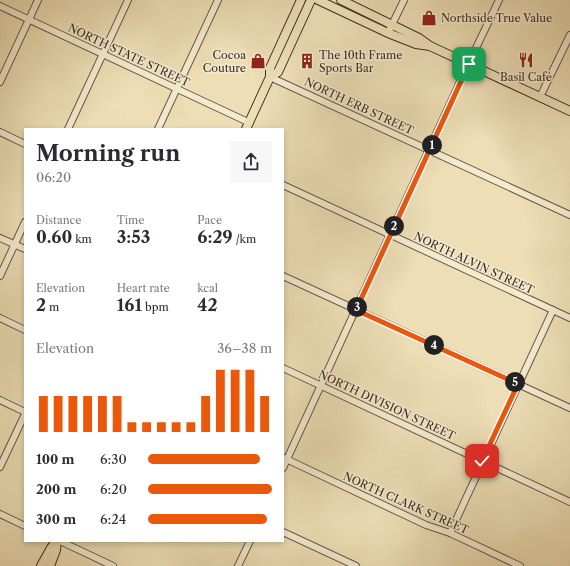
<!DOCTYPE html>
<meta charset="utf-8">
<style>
body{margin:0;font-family:"Libre Caslon Text",serif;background:#f7f7f7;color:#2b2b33;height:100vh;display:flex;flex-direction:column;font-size:15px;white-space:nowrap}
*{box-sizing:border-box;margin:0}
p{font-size:13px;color:#7c7c81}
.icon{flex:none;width:22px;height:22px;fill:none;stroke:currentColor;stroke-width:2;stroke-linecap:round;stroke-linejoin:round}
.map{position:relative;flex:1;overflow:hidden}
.sheet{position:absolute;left:24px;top:128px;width:260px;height:414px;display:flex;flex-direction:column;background:#fff;border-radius:0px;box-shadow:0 2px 6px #0003}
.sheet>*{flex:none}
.pin{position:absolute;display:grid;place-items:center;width:34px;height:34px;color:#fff;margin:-17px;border-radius:8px;box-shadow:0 2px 6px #0006}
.km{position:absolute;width:20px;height:20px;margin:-10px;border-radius:50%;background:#222;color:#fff;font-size:11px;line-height:20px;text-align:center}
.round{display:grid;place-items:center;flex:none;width:42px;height:42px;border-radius:0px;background:#f7f7f7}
.head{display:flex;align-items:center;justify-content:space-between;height:68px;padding:0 12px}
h1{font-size:22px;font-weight:700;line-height:30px}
.figures{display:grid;grid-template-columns:repeat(3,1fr);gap:6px;height:68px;padding:4px 12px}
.figures div{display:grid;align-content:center}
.figures b{font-size:17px;font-weight:700}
.figures small{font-size:11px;font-weight:400}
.figures p{font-size:11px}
.chart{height:112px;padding:8px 12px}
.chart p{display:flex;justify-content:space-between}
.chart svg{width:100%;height:72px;margin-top:4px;stroke:#ea580c;stroke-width:6}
ul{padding:0 12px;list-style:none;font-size:13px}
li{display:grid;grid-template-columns:64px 48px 1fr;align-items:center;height:30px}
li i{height:10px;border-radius:5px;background:#ea580c}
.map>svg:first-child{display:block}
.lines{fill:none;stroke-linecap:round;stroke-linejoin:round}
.minor-casing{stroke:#6a5846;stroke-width:8}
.major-casing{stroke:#3e2c21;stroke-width:10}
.minor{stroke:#f3eacf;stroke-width:6}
.major{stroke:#eddeb5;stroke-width:8}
.route-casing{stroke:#fff;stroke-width:8}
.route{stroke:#ea580c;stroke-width:5}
.labels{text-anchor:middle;stroke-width:3;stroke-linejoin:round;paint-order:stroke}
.poi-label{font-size:11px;fill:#3e2c21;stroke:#f3eacf;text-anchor:start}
.street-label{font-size:11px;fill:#3e2c21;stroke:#f3eacf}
</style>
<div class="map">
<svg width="570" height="566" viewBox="0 0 570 566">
<rect width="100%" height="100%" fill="#eddeb5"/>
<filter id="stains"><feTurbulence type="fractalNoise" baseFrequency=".005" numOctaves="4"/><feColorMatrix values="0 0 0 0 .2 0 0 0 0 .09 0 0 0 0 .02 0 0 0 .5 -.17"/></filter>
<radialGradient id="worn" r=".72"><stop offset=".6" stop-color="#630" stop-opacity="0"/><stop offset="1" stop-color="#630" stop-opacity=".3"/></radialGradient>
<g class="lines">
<!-- minor casing -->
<g class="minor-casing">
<g id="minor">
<path d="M0 6 250 123"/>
<path d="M388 33 404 0"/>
<path d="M270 77 570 215"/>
<path d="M0 82 38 0"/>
<path d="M540 97 570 35"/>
<path d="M68 129 128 0"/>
<path d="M158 129 218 0"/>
<path d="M0 132 25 144"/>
<path d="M283 185 570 318"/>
<path d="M0 238 25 249"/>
<path d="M0 276 25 222"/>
<path d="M283 276 570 408"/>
<path d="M0 318 25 330"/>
<path d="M283 368 570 502"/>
<path d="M0 400 25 412"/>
<path d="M284 458 426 525 450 533 520 566"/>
<path d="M0 467 25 414"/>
<path d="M283 468 465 71 499 0"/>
<path d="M0 514 25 526"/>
<path d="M283 532 356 566"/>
<path d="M450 533 553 310"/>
<path d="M60 541 113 566"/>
<path d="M238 566 250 541"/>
</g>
</g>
<!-- major casing -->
<g class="major-casing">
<g id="major">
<path d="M318 0 388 33 416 44 430 46 570 111"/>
<path d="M341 0 419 38 430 46"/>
<path d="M270 77 278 72 311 0"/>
<path d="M246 129 270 77V68L301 0"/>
<path d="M41 566 51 548 56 541"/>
<path d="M50 566 56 550 57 541"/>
</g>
</g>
<!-- minor -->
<use href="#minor" class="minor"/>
<!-- major -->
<use href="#major" class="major"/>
</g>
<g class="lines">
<!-- route casing -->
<g class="route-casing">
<path id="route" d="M469 64 356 310 518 384 482 461"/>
</g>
<!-- route -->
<use href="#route" class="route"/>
</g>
<!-- icons -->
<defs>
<g id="shop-bare" transform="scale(1.2)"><path d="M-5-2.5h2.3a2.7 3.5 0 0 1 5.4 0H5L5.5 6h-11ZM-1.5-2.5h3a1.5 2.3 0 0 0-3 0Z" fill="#8f2418" stroke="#f3eacf" stroke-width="2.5" paint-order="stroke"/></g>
<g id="restaurant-bare" transform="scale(1.2)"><path d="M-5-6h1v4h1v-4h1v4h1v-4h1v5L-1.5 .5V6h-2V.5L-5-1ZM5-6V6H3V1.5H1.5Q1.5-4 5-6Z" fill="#8f2418" stroke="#f3eacf" stroke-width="2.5" paint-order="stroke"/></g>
<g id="building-bare" transform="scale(1.2)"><path d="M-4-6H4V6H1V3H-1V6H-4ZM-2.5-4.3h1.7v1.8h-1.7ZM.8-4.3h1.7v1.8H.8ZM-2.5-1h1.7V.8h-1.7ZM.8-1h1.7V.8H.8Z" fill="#8f2418" stroke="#f3eacf" stroke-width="2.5" paint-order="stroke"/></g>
</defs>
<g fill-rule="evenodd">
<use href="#shop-bare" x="429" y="18"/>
<use href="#restaurant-bare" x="526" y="60"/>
<use href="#shop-bare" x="258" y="61"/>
<use href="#building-bare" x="307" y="61"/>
</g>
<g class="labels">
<!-- poi labels -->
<g class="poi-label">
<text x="441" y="22">Northside True Value</text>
<text x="246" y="59" text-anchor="end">Cocoa<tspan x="246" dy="13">Couture</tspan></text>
<text x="319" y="59">The 10th Frame<tspan x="319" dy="13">Sports Bar</tspan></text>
<text x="526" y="81" text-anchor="middle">Basil Café</text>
</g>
<!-- street labels -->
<g class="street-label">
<text transform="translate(129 55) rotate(25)" y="4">NORTH STATE STREET</text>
<text transform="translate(359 106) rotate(25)" y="4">NORTH ERB STREET</text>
<text transform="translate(474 263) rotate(25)" y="4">NORTH ALVIN STREET</text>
<text transform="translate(387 405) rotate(25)" y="4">NORTH DIVISION STREET</text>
<text transform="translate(406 503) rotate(24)" y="4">NORTH CLARK STREET</text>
</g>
</g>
<rect width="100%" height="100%" filter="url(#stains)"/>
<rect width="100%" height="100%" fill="url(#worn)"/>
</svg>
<div class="pin" style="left:469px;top:64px;background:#1e9e55"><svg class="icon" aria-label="arrive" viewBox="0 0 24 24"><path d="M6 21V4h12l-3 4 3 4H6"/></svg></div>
<div class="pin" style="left:482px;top:461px;background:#d93025"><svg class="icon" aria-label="check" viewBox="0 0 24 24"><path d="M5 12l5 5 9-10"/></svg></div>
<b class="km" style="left:432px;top:145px">1</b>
<b class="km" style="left:394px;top:226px">2</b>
<b class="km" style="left:357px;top:307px">3</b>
<b class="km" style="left:434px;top:345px">4</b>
<b class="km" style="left:515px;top:382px">5</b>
<section class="sheet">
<div class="head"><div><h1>Morning run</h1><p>06:20</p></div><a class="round"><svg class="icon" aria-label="share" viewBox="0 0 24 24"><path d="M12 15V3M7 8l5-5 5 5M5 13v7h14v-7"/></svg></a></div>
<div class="figures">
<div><p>Distance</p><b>0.60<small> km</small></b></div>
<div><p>Time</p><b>3:53</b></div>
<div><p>Pace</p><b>6:29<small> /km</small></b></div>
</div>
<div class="figures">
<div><p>Elevation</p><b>2<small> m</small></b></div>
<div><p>Heart rate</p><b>161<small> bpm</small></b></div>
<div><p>kcal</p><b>42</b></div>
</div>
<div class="chart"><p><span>Elevation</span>36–38 m</p>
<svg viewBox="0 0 160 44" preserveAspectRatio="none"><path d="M5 44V22M15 44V22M25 44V22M35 44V22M45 44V22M55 44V22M65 44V38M75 44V38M85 44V38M95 44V38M105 44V38M115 44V22M125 44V6M135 44V6M145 44V6M155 44V22"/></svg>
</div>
<ul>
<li><b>100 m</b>6:30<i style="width:90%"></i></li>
<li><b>200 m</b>6:20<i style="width:100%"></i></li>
<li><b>300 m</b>6:24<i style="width:96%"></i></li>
</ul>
</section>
</div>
